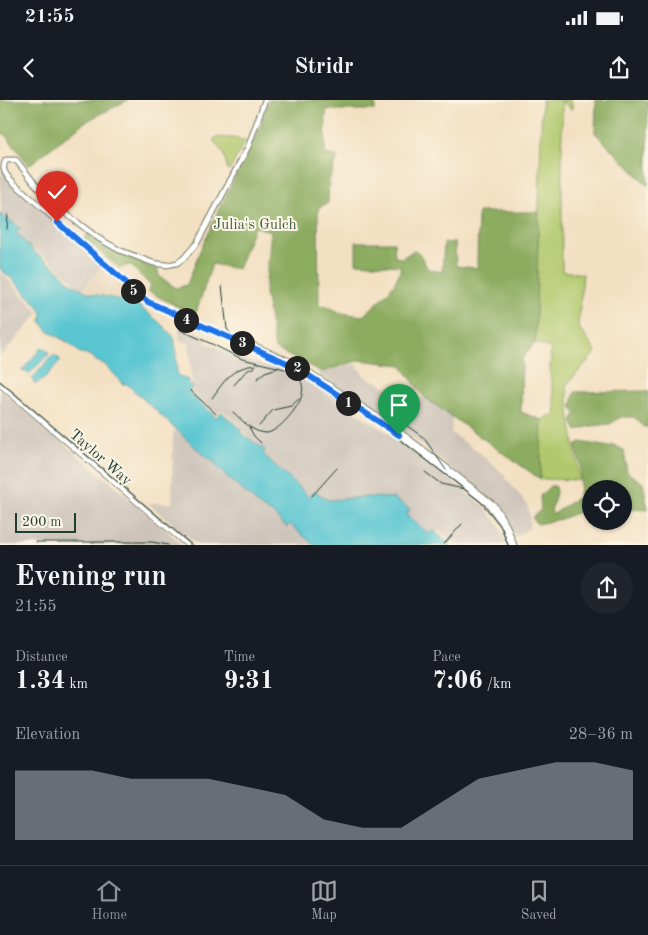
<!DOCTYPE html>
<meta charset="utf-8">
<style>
body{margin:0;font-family:"Old Standard TT",serif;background:#20242c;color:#f1f3f6;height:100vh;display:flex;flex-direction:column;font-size:19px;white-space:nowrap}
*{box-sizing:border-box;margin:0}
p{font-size:16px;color:#9ea1a6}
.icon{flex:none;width:28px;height:28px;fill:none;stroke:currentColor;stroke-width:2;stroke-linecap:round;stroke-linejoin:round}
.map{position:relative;height:445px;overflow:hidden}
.details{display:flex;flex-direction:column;background:#171b24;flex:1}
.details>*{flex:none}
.controls{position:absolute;left:582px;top:380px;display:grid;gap:10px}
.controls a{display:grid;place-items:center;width:50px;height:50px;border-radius:50%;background:#171b24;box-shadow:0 1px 4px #0004;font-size:25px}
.scale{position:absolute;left:15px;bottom:12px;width:61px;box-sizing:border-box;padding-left:5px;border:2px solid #1f3d34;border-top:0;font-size:14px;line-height:18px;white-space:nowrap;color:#1f3d34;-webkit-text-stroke:4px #fcf5e5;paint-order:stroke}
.pin{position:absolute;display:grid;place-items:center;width:42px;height:42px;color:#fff;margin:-51px -21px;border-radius:50% 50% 50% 0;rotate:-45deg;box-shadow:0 0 5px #0007}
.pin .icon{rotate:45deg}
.km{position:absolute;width:25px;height:25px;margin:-12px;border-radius:50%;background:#222;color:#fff;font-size:14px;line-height:25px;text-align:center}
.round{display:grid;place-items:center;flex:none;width:52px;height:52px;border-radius:26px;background:#20242c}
.head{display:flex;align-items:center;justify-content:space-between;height:85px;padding:0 15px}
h1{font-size:28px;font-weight:600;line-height:38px}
.stats{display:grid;grid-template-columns:repeat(3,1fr);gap:8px;height:85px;padding:5px 15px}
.stats div{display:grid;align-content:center}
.stats b{font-size:25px;font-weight:600}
.stats small{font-size:14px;font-weight:400}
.stats p{font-size:14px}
.chart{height:140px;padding:10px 15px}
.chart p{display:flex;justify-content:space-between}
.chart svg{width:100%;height:90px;margin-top:5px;fill:#8c9099;opacity:.7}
.status{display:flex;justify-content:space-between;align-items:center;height:35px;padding:0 25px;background:#171b24;direction:ltr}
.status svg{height:14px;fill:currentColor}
header{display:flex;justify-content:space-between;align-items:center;height:65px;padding:0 15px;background:#171b24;font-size:22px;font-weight:600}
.tabs{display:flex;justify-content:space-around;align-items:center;height:70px;border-top:1px solid #363941;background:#171b24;font-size:14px;color:#9ea1a6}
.tabs a{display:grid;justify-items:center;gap:2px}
.tabs .current{color:#8c9099}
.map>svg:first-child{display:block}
.built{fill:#e6d1b6}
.industrial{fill:#ccc2b9}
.green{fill:#b1c86c;stroke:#688250}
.forest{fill:#8cac60;stroke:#56744a}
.water{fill:#5ac6d2;stroke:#3c8283}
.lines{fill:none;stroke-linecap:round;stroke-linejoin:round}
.secondary-casing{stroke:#898e7b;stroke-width:6}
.primary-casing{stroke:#898e7b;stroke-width:7}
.secondary{stroke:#fff;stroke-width:4}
.primary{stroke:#fff;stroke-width:4.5}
.rail{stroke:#1f3d34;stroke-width:1}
.route-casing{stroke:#fff;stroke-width:10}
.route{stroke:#1a73e8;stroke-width:6}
.labels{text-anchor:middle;stroke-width:4;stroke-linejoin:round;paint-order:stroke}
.park-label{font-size:15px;fill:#3c593f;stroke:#fcf5e5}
.street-label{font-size:15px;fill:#1f3d34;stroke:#fcf5e5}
</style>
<div class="status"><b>21:55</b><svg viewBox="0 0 49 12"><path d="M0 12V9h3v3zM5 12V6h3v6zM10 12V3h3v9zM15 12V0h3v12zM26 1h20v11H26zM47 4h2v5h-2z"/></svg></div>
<header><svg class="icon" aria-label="back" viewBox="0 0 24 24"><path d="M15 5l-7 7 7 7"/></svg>Stridr<svg class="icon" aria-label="share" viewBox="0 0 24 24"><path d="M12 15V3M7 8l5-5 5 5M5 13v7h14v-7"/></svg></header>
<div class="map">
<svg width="648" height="445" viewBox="0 0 648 445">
<rect width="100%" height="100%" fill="#fcf5e5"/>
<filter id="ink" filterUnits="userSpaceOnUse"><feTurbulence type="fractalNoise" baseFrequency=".02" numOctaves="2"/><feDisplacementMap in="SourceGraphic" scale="10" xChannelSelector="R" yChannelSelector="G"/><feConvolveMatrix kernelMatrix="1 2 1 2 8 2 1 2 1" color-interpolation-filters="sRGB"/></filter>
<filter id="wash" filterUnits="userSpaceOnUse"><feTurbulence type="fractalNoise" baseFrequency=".0096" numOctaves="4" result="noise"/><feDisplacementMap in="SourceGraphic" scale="20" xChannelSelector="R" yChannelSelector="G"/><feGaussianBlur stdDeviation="1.12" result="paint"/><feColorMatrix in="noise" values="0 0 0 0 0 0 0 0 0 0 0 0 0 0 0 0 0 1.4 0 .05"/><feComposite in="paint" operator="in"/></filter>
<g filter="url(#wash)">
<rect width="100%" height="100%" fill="#f3e0c2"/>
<!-- built -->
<path class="built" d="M103 165 145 202 140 207 135 203 89 193 82 190Z"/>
<!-- industrial -->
<g class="industrial">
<path d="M0 72 103 165 82 190 51 161 28 146V144L16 132 20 128 17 124 10 120 4 118 1 114Z"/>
<path d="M0 171 39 213 0 257Z"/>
<path d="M179 227 208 236 206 242 247 261 265 266 285 268 398 339 484 406 499 426 506 445H456L439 431 436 433 433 430 429 434 406 415 410 409 393 398 365 397 328 400 315 391 309 397 262 354 260 346 255 345 243 331 242 327 222 310 216 314 191 292 192 282 189 243 179 241Z"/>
<path d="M356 264 364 276 370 279 414 300 428 297 453 314 451 333 476 350 505 375 506 379 527 404 530 416 529 429 515 436 504 416 483 393 406 333 317 274Z"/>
<path d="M0 289 136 404 183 445H0Z"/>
<path d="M176 330 211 361 213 360 216 363 215 365 252 400 262 408 271 412 276 417 290 423 314 445H198L148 403H172L173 333Z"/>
</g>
<!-- green -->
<g class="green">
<path d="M542 0H571L572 2V10L562 1V171L583 174 578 226 596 252 567 284 569 312 580 380 540 379 542 320 556 313 550 273 551 248 535 243Z"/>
<path d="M216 37 233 38 245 40 230 70H227C226 57 223 50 213 41Z"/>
</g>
<!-- forest -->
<g class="forest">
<path d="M0 0H128L85 22 29 65 5 34 0 33Z"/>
<path d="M269 0H375V10H326L325 54 338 57 329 80 328 103 318 108 319 203 322 206 325 205 341 213 363 216C379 201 397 188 401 166L356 163V142H394L395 157 402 158 414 150 419 153 428 169 442 172 444 143 455 142 456 166 477 168 478 112H539L535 243 522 259 521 312 542 320 540 379 424 297 401 265 360 260 322 272 275 249 265 192 271 131 254 127 238 169 212 164 195 216 148 191 151 186 130 165 119 168 84 138 87 133 107 146 157 166 159 176 176 188 187 185 199 153 219 109 258 32Z"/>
<path d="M596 0 648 1V86L595 33Z"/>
<path d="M648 291V327H644L634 317H621L610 324 591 326 580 329 577 331 572 321 576 313 571 307 575 292Z"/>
<path d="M580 342 609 347 613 345 624 350 627 372 643 383 648 410 624 409V389H591V407L561 419 537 424 533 420V416L541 410 540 396 550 386H555L556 393 551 411 554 414 579 396 581 369 576 346Z"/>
</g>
<!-- water -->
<g class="water">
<path d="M0 113 4 118 10 120 20 128 16 132 34 152 56 168 71 183 89 193 135 203 159 222 173 236 175 241 177 272 179 276 188 280 189 284 193 287 188 292 216 317 221 312 241 329 240 332 265 350 263 354 309 397 315 391 328 400 365 397 393 398 410 409 406 415 429 434 433 430 450 445H314L290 424 287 427 271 412 262 408 214 365 216 363 206 357 128 285 124 283V285L104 264 96 261 92 256 78 252 69 243 48 231 41 222 42 213 38 206 12 179 0 169Z"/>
<path d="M42 247 49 252 48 255 31 272 28 274 25 270 22 271Z"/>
<path d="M52 256H56L60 259V261L43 280 35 284 32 279Z"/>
</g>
</g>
<g filter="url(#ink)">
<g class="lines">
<!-- secondary casing -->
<g class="secondary-casing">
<path id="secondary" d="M0 285 187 445"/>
</g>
<!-- primary casing -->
<g class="primary-casing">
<g id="primary">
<path d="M265 0 248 47 197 143 184 158 177 163 167 165 153 163 119 150 98 138 48 100 16 60H6C0 70 7 76 14 83L148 202 294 266 399 335 488 404 502 423 511 445"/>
<path d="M243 241 296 264 396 329 441 363 494 405 507 426 514 445"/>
</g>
</g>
<!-- secondary -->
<use href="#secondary" class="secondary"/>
<!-- primary -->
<use href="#primary" class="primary"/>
<!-- rail -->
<g class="rail">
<path d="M7 129 8 114"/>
<path d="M222 186 227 229 238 243"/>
<path d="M180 230 214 245 242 259 285 269"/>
<path d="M215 234 294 269 335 298 394 335 480 401 502 428 508 445"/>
<path d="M257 279 265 272 278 268"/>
<path d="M0 281 192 445"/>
<path d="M234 285 246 271 255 267"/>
<path d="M190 290 216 314"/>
<path d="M212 298C225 280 232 267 256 265"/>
<path d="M233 312C242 320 253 333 266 333 278 333 301 305 302 294 304 285 301 279 295 273"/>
<path d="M406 325 424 338 446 370"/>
<path d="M259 326 273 310 291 306 299 299"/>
<path d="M249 327 254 336 261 343"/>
<path d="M425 372 441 384 464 389"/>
<path d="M312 396 337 368"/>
<path d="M36 442H152L168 445"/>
<path d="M444 444 462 424"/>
</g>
</g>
</g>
<g class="lines" filter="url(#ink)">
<!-- route casing -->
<g class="route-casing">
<path id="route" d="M57 122 148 202 294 266 399 335"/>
</g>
<!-- route -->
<use href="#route" class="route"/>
</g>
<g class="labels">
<!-- park labels -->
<g class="park-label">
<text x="255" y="129">Julia's Gulch</text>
</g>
<!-- street labels -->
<g class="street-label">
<text transform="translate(101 357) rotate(41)" y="5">Taylor Way</text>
</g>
</g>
</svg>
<div class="controls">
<a><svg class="icon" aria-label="locate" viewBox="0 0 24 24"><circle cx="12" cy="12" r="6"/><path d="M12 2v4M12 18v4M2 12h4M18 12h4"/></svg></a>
</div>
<div class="scale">200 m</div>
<div class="pin" style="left:399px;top:335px;background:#1e9e55"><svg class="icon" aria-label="arrive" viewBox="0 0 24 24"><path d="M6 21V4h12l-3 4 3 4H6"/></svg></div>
<div class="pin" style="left:57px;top:122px;background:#d93025"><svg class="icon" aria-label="check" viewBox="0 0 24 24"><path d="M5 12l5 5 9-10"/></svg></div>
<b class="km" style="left:348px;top:303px">1</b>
<b class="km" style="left:297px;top:268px">2</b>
<b class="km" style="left:242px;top:243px">3</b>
<b class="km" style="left:186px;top:220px">4</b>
<b class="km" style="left:133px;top:191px">5</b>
</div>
<section class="details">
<div class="head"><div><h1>Evening run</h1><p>21:55</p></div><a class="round"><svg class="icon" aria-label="share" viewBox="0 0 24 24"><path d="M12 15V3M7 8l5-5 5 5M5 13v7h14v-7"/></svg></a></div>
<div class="stats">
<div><p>Distance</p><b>1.34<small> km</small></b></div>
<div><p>Time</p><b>9:31</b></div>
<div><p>Pace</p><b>7:06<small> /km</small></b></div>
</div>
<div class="chart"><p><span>Elevation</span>28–36 m</p>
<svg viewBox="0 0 160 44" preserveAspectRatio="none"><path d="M0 44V10L10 10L20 10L30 14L40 14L50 14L60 18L70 22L80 34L90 38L100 38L110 26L120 14L130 10L140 6L150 6L160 10V44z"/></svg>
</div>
</section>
<nav class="tabs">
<a class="current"><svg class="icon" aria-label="home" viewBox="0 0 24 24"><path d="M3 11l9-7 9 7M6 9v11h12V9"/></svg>Home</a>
<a><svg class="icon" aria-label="map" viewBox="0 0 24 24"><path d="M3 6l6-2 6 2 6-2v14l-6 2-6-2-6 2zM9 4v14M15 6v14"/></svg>Map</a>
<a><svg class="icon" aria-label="saved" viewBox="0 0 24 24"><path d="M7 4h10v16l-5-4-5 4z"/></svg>Saved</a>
</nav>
